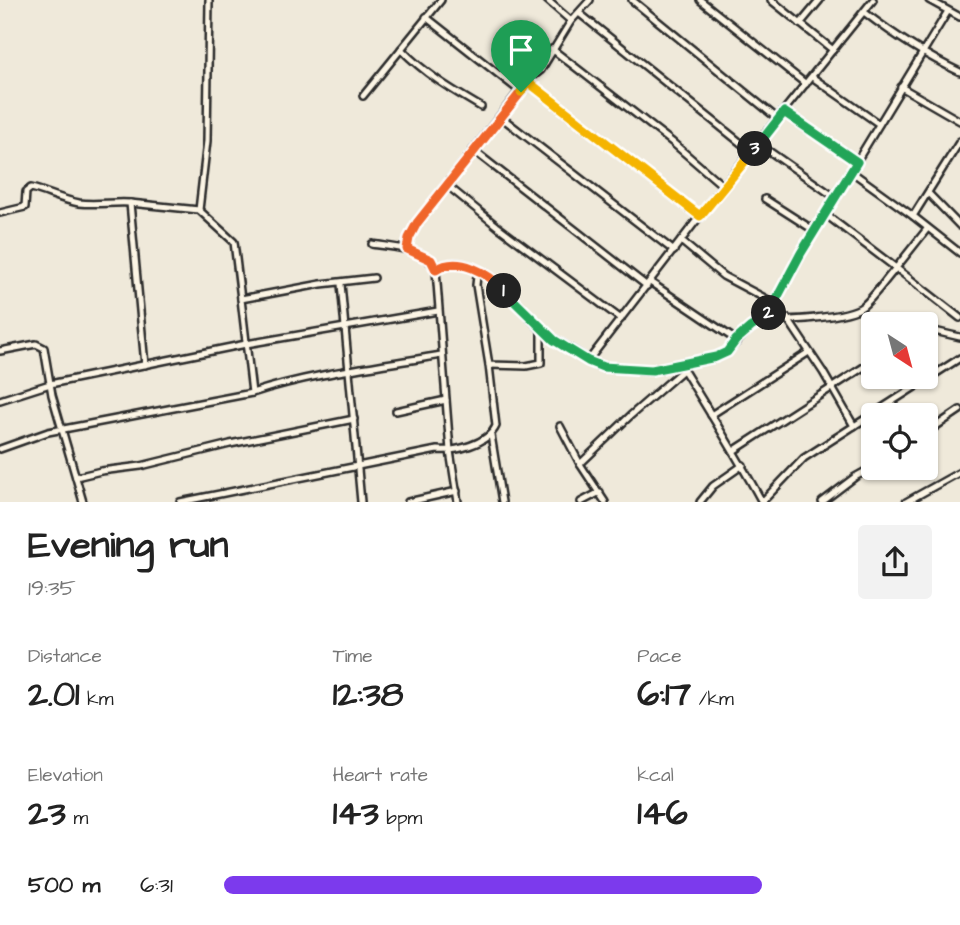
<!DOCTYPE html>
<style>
body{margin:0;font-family:"Architects Daughter",sans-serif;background:#f2f2f2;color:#222;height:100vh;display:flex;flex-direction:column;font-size:26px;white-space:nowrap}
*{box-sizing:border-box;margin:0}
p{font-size:23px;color:#767676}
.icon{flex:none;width:38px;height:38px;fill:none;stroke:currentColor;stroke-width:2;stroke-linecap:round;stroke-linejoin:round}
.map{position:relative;height:502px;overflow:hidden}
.sheet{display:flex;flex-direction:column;background:#fff;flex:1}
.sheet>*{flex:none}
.needle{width:46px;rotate:144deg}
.fabs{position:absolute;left:861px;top:312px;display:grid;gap:14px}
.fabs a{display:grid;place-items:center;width:77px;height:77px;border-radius:7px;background:#fff;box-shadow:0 2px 5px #0004;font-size:35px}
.pin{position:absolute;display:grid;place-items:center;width:60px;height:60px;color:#fff;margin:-72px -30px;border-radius:50% 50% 50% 0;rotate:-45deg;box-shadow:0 0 7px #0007}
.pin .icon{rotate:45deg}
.km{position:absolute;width:35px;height:35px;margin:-18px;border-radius:50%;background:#222;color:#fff;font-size:19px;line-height:35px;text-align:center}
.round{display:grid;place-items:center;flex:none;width:74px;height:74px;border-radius:7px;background:#f2f2f2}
.head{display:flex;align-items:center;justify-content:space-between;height:119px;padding:0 28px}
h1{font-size:38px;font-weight:700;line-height:52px}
.metrics{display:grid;grid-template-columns:repeat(3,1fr);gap:10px;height:119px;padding:7px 28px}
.metrics div{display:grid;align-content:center}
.metrics b{font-size:35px;font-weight:700}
.metrics small{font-size:19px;font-weight:400}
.metrics p{font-size:19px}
ul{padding:0 28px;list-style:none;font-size:23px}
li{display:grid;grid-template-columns:112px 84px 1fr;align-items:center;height:52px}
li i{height:18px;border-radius:9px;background:#7c3aed}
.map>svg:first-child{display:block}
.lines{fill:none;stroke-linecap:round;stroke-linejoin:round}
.minor-casing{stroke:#2b2b2b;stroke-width:10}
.minor{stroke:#fcf5e5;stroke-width:5}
.split-1-casing{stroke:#fff;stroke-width:14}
.split-2-casing{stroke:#fff;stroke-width:14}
.split-3-casing{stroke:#fff;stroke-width:14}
.split-4-casing{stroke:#fff;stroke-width:14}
.split-1{stroke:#f0652b;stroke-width:9}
.split-2{stroke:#22a559;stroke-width:9}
.split-3{stroke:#22a559;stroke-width:9}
.split-4{stroke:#f5b400;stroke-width:9}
</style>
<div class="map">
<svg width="960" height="502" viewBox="0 0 960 502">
<rect width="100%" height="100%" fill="#efe9da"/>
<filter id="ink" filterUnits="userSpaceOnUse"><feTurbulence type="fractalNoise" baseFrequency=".0143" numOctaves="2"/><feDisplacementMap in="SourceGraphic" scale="14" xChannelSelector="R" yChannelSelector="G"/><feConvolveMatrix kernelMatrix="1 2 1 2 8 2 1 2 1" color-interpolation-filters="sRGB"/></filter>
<g filter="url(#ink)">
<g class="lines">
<!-- minor casing -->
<g class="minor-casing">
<g id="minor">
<path d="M209 0 207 141 199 210 234 242 241 299"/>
<path d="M547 0 571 21"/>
<path d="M632 0 778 119"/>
<path d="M700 0 806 84"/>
<path d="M771 0 833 50"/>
<path d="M929 0 960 17"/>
<path d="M864 12C894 35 926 56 960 72"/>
<path d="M579 13 752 152"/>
<path d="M426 17 521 92"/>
<path d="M800 24 820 0"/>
<path d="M401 49C425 74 452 90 481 107"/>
<path d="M552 49 672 142 723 186"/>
<path d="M812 77 879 124"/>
<path d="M527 81 700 217"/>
<path d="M901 87 960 121"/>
<path d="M363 96 441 0"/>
<path d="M784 112 857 162"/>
<path d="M501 117 674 251"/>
<path d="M759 144 836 198"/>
<path d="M473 150 647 286"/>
<path d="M852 172 913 216 960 253"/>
<path d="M448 186 497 226 621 319"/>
<path d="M928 193 960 226"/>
<path d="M765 199 815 231"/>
<path d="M0 213 25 207 26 192 31 188C47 192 62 200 79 203 96 205 113 202 130 203"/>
<path d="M913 216 960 141"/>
<path d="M927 229 896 268 960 318"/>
<path d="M681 241 723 276 774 303"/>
<path d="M372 244C395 248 424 247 436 270"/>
<path d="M407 249 409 238 417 223 527 81 541 70 571 21 590 0"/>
<path d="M481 272 477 276 476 285 489 365 526 366 541 363V330"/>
<path d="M650 282 736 340"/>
<path d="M341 284 361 502"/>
<path d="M766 318 801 253 948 11"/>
<path d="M787 318 823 372 854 426 960 358"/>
<path d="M926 329 960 337"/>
<path d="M0 351 36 344 44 348 52 395 83 502"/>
<path d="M588 361 602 367 652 370 716 357 727 352 751 327 766 318C782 323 850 317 863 306 875 296 885 280 896 268L825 214"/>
<path d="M145 365 130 203 199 210"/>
<path d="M683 369C710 413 737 456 762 502"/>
<path d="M252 393 241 299 321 284 374 278"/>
<path d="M0 400 50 384 246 344 438 311"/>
<path d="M396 411 446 400"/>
<path d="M711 415 809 352"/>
<path d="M560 426 580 464"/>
<path d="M926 433 960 410"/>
<path d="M491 435 502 502"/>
<path d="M0 449 48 432 252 393C313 373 378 366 441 355"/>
<path d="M735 450 873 361"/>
<path d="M76 477 101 471 141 466 230 444 354 419"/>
<path d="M180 502 437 450C455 452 488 444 496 426L489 365"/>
<path d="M408 502 457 491"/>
<path d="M458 502 450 451 436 270C475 243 517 308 542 330 556 343 574 348 588 361L723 186 873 0"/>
<path d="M581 502 600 492"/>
<path d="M605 502 580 464 630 416 683 370"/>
<path d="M700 502 713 486 743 465"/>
<path d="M762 502 804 458 854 426"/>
<path d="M822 502 855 477 873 467"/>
<path d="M906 502 960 472"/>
</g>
</g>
<!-- minor -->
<use href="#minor" class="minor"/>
</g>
</g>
<g class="lines" filter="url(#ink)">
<!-- split-1 casing -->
<g class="split-1-casing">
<path id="split-1" d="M504 291C489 273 458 255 436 270L431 260 407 249 409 238 417 223 521 92"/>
</g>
<!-- split-2 casing -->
<g class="split-2-casing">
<path id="split-2" d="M504 291 554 340 588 361 603 367 652 370 716 357 727 352 736 340 751 327 766 318 769 313"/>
</g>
<!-- split-3 casing -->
<g class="split-3-casing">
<path id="split-3" d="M755 149 784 112 857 162 801 253 769 313"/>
</g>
<!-- split-4 casing -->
<g class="split-4-casing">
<path id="split-4" d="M521 92 527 81 700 216 755 149"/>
</g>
<!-- split-1 -->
<use href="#split-1" class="split-1"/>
<!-- split-2 -->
<use href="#split-2" class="split-2"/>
<!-- split-3 -->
<use href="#split-3" class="split-3"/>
<!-- split-4 -->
<use href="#split-4" class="split-4"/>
</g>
</svg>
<div class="fabs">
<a><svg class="needle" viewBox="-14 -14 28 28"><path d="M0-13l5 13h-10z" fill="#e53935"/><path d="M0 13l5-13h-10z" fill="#767676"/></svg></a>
<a><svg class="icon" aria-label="locate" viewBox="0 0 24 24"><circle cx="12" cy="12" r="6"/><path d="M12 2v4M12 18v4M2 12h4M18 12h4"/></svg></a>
</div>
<div class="pin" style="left:521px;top:92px;background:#1e9e55"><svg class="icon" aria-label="arrive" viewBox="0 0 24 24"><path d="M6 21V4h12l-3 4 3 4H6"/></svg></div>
<b class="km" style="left:504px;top:291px">1</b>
<b class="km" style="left:769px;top:313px">2</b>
<b class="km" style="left:755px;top:149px">3</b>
</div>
<section class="sheet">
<div class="head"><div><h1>Evening run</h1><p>19:35</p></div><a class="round"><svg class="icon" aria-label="share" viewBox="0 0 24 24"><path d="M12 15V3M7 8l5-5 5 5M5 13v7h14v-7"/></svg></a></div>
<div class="metrics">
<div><p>Distance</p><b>2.01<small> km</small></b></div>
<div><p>Time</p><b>12:38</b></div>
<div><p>Pace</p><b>6:17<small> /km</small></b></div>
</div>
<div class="metrics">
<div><p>Elevation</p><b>23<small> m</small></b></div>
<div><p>Heart rate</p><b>143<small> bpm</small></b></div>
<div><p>kcal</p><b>146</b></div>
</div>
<ul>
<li><b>500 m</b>6:31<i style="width:76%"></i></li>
</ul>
</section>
